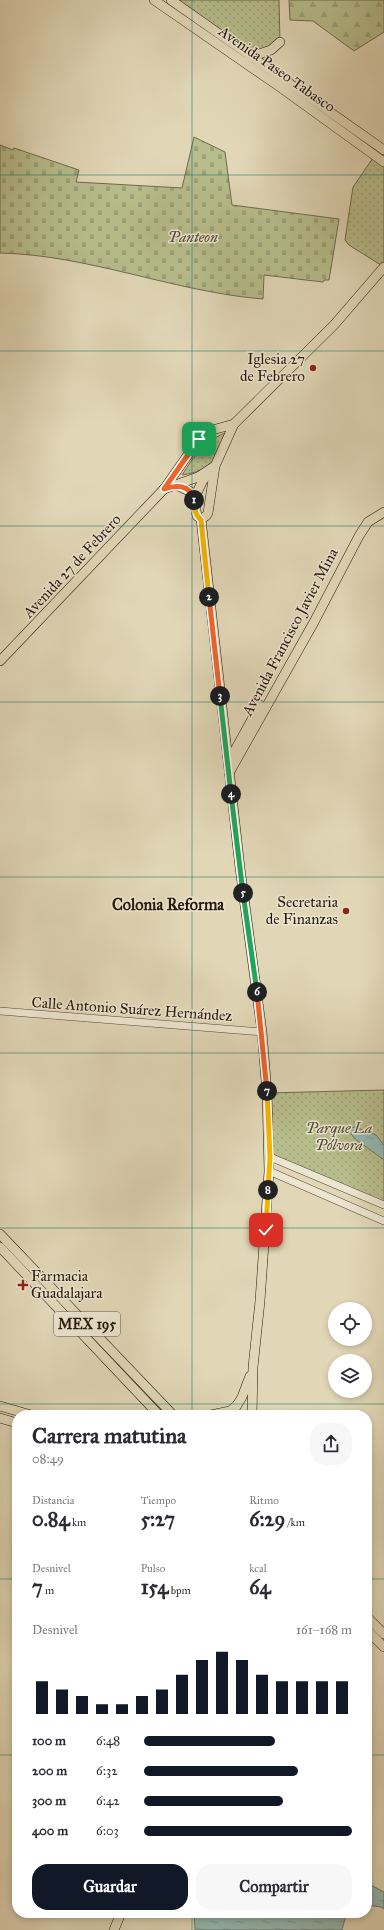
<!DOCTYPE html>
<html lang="es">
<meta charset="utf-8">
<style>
body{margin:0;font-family:"IM FELL Great Primer",serif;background:#f7f7f7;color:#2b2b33;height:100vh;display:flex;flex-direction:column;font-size:15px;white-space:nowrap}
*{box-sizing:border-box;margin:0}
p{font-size:13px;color:#7c7c81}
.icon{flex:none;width:22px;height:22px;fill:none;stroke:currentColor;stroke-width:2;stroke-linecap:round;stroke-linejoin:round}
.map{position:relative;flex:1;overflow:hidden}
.sheet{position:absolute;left:12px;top:1410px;width:360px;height:508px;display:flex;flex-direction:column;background:#fff;border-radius:16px;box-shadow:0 2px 6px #0003}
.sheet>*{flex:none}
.fabs{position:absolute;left:328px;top:1302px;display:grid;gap:8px}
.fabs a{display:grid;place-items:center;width:44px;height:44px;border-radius:50%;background:#fff;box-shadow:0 2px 6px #0003;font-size:20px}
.pin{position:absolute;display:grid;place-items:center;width:34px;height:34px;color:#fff;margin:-17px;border-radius:8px;box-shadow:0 2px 6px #0006}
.km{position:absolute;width:20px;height:20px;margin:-10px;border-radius:50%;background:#222;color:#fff;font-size:11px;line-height:20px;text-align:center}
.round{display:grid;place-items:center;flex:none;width:42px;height:42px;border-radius:16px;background:#f7f7f7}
.summary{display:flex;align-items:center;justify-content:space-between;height:68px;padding:0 20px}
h1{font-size:22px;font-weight:700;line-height:30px}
.metrics{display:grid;grid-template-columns:repeat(3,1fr);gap:6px;height:68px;padding:4px 20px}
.metrics div{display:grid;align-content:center}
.metrics b{font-size:20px;font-weight:700}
.metrics small{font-size:11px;font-weight:400}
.metrics p{font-size:11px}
.chart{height:112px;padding:8px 20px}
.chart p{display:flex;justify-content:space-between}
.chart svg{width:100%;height:72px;margin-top:4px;stroke:#111827;stroke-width:6}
.cta{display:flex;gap:8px;margin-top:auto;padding:8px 20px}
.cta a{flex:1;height:46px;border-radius:16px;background:#111827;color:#fff;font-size:16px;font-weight:700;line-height:46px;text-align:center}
.cta a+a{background:#f7f7f7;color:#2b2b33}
ul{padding:0 20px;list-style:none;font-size:13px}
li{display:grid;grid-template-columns:64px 48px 1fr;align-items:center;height:30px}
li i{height:10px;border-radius:5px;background:#111827}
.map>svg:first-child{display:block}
.grass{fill:url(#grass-dots);stroke:#6e6b4c}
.forest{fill:url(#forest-firs);stroke:#6e6b4c}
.cemetery{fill:url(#cemetery-stones);stroke:#6e6b4c}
.water{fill:url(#water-ripples);stroke:#687970}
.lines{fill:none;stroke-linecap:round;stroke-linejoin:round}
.minor-casing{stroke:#554838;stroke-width:8}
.major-casing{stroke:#26190d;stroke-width:10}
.minor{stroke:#ece5d0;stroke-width:7}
.major{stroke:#e1d7b7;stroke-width:9}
.split-1-casing{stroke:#fff;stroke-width:8}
.split-2-casing{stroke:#fff;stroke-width:8}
.split-3-casing{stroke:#fff;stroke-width:8}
.split-4-casing{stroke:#fff;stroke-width:8}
.split-5-casing{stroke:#fff;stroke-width:8}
.split-6-casing{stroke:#fff;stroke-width:8}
.split-7-casing{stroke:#fff;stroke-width:8}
.split-8-casing{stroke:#fff;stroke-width:8}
.split-9-casing{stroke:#fff;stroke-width:8}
.split-1{stroke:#f0652b;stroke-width:5}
.split-2{stroke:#f5b400;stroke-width:5}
.split-3{stroke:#f0652b;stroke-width:5}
.split-4{stroke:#22a559;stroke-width:5}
.split-5{stroke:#22a559;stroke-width:5}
.split-6{stroke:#22a559;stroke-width:5}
.split-7{stroke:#f0652b;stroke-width:5}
.split-8{stroke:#f5b400;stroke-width:5}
.split-9{stroke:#f5b400;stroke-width:5}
.grid{fill:none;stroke:#0f766e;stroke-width:1;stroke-opacity:0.55}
.poi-dot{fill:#8f2418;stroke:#ece5d0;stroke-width:1.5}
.labels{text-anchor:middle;stroke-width:3;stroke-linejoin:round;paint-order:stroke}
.shield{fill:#ece5d0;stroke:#615648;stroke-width:1}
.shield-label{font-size:14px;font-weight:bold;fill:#26190d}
.street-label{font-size:15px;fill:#26190d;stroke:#ece5d0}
.park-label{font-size:15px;font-style:italic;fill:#524a33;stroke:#ece5d0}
.poi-label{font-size:15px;fill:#26190d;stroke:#ece5d0;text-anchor:end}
.neighbourhood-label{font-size:16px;font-weight:bold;fill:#26190d;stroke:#ece5d0}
</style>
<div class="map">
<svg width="384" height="1930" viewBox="0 0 384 1930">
<defs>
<pattern id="grass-dots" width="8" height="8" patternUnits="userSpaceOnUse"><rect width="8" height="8" fill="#b7bd8c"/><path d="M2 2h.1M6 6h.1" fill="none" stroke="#9da278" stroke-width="1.8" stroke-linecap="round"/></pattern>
<pattern id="forest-firs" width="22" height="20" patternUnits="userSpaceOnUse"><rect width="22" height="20" fill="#b7bd8c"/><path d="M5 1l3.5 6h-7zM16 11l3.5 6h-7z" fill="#9da278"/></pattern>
<pattern id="cemetery-stones" width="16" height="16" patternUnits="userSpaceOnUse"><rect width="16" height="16" fill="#b7bd8c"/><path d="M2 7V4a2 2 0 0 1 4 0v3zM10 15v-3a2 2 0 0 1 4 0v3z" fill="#9da278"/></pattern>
<pattern id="water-ripples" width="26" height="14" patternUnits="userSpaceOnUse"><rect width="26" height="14" fill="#94b9b2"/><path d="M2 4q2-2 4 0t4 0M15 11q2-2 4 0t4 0" fill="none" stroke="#7f9e98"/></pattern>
</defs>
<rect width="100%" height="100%" fill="#e1d7b7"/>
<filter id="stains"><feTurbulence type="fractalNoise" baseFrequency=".005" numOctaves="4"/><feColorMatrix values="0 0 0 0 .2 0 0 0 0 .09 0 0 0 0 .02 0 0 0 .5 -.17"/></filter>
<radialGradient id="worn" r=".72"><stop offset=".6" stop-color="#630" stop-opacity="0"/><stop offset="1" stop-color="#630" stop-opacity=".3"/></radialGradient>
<!-- grass -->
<g class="grass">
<path d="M171 0H279L280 42 250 57Z"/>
<path d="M375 155 384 162V267L349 245 345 240 353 187Z"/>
<path d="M225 433C215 460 213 470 182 475 196 454 201 443 225 433Z"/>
<path d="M384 1090V1205L270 1157 267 1093Z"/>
</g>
<!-- forest -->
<path class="forest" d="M289 0H384V32L354 51 313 21 290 20Z"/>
<!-- cemetery -->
<path class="cemetery" d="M194 137 225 152 232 205 339 219 329 280H324L323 282 264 275 263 299C175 292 89 255 0 253V145L13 150 14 148 79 170 76 182 182 188Z"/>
<!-- water -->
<g class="water">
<path d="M355 1127 376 1135 384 1145V1160L354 1138 349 1130 351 1128Z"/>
<path d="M367 1880 369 1884 384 1892V1909L381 1907 367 1905Z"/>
<path d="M194 1913H349L346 1915 342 1930H195Z"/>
</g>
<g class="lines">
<!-- minor casing -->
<g class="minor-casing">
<g id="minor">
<path d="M0 1011 262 1032"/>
<path d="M270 1157 384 1205"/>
<path d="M269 1171 384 1221"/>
</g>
</g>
<!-- major casing -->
<g class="major-casing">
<g id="major">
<path d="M154 0 280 87 384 162"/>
<path d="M171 0 384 150"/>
<path d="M250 57 271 50 280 42"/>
<path d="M176 485 191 492 194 499 197 516 201 519"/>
<path d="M164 489 198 477 215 466 234 424 334 325 384 267"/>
<path d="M194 499 203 480 210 473"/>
<path d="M201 519 240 868 262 1032 267 1093 269 1171 260 1301 253 1367 252 1415"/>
<path d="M201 519 206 516 208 513 215 466"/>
<path d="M0 661 164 489 199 439 209 431 234 424"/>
<path d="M229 761 260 705"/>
<path d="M229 773 314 622 359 536 368 522 384 512"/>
<path d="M0 1234 173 1415"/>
<path d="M0 1247 159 1415"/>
<path d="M0 1406 31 1415"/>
<path d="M211 1415 230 1411 236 1406"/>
<path d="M231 1415 242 1397 250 1376"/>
<path d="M0 1418 17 1423"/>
<path d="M367 1617 384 1634"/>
<path d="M367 1630 384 1647"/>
<path d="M114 1930 121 1913"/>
</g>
</g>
<!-- minor -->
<use href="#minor" class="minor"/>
<!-- major -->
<use href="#major" class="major"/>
</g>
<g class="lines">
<!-- split-1 casing -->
<g class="split-1-casing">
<path id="split-1" d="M194 500C190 484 176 485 164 489L199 439"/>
</g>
<!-- split-2 casing -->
<g class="split-2-casing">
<path id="split-2" d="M194 500C195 508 194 514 201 520L209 597"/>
</g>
<!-- split-3 casing -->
<g class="split-3-casing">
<path id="split-3" d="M209 597 220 696"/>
</g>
<!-- split-4 casing -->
<g class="split-4-casing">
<path id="split-4" d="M220 696 231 794"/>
</g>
<!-- split-5 casing -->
<g class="split-5-casing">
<path id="split-5" d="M231 794 243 893"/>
</g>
<!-- split-6 casing -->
<g class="split-6-casing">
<path id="split-6" d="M243 893 257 992"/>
</g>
<!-- split-7 casing -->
<g class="split-7-casing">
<path id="split-7" d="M257 992 267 1091"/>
</g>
<!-- split-8 casing -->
<g class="split-8-casing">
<path id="split-8" d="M267 1091 270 1157 268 1190"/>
</g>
<!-- split-9 casing -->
<g class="split-9-casing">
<path id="split-9" d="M266 1230 268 1190"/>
</g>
<!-- split-1 -->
<use href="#split-1" class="split-1"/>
<!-- split-2 -->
<use href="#split-2" class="split-2"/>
<!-- split-3 -->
<use href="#split-3" class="split-3"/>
<!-- split-4 -->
<use href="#split-4" class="split-4"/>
<!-- split-5 -->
<use href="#split-5" class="split-5"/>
<!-- split-6 -->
<use href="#split-6" class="split-6"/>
<!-- split-7 -->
<use href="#split-7" class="split-7"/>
<!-- split-8 -->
<use href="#split-8" class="split-8"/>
<!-- split-9 -->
<use href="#split-9" class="split-9"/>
</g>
<!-- grid -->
<path class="grid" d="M192 0V1415M0 175H384M0 351H384M0 526H384M0 702H384M0 877H384M0 1053H384M0 1228H384M0 1404H384M0 1579H17M367 1579H384M0 1755H17M367 1755H384M192 1913V1930"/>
<!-- markers -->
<g class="poi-dot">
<circle cx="313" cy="368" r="4"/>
<circle cx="346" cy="911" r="4"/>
<path d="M21 1279h4v4h4v4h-4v4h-4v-4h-4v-4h4z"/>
</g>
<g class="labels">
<!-- shield labels -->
<rect class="shield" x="54" y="1312" width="66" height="24" rx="3"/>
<g class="shield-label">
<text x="87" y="1329">MEX 195</text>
</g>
<!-- street labels -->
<g class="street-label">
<text transform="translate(277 69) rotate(35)" y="5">Avenida Paseo Tabasco</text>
<text transform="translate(72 566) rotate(-47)" y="5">Avenida 27 de Febrero</text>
<text transform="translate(290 632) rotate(-62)" y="5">Avenida Francisco Javier Mina</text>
<text transform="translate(132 1009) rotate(4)" y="5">Calle Antonio Suárez Hernández</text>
</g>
<!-- park labels -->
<g class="park-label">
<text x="193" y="242">Panteon</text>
<text x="339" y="1133">Parque La<tspan x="339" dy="17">Pólvora</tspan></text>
</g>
<!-- poi labels -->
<g class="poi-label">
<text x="305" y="364">Iglesia 27<tspan x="305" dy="17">de Febrero</tspan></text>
<text x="338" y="907">Secretaria<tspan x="338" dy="17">de Finanzas</tspan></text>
<text x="31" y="1281" text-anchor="start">Farmacia<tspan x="31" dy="17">Guadalajara</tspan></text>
</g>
<!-- neighbourhood labels -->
<g class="neighbourhood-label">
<text x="168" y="910">Colonia Reforma</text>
</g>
</g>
<rect width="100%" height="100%" filter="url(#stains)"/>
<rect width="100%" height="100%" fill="url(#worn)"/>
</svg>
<div class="fabs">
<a><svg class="icon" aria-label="locate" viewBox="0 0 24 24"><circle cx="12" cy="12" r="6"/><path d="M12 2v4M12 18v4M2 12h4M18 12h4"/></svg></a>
<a><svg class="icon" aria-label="layers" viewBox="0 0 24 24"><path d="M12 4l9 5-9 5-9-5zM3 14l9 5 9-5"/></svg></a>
</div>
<div class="pin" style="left:199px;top:439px;background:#1e9e55"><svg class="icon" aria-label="arrive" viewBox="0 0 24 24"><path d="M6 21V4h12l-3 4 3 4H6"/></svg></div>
<div class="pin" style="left:266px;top:1230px;background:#d93025"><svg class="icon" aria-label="check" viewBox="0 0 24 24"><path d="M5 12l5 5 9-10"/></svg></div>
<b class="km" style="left:194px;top:500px">1</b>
<b class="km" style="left:209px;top:597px">2</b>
<b class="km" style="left:220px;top:696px">3</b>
<b class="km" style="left:231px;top:794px">4</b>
<b class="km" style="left:243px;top:893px">5</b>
<b class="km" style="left:257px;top:992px">6</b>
<b class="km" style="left:267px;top:1091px">7</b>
<b class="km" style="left:268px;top:1190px">8</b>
<section class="sheet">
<div class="summary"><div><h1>Carrera matutina</h1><p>08:49</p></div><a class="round"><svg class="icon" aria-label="share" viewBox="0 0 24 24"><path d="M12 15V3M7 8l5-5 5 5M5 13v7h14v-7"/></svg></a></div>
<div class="metrics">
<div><p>Distancia</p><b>0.84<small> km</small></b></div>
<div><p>Tiempo</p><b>5:27</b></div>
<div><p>Ritmo</p><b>6:29<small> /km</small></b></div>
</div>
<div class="metrics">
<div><p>Desnivel</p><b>7<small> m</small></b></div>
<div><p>Pulso</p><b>154<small> bpm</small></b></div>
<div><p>kcal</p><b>64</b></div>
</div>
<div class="chart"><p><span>Desnivel</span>161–168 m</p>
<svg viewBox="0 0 160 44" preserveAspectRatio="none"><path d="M5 44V24M15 44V29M25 44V33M35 44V38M45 44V38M55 44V33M65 44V29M75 44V20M85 44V11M95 44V6M105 44V11M115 44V20M125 44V24M135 44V24M145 44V24M155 44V24"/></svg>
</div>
<ul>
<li><b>100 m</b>6:48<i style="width:63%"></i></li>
<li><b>200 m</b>6:32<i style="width:74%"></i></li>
<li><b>300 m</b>6:42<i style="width:67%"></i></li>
<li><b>400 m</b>6:03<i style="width:100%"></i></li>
</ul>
<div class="cta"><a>Guardar</a><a>Compartir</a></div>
</section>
</div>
